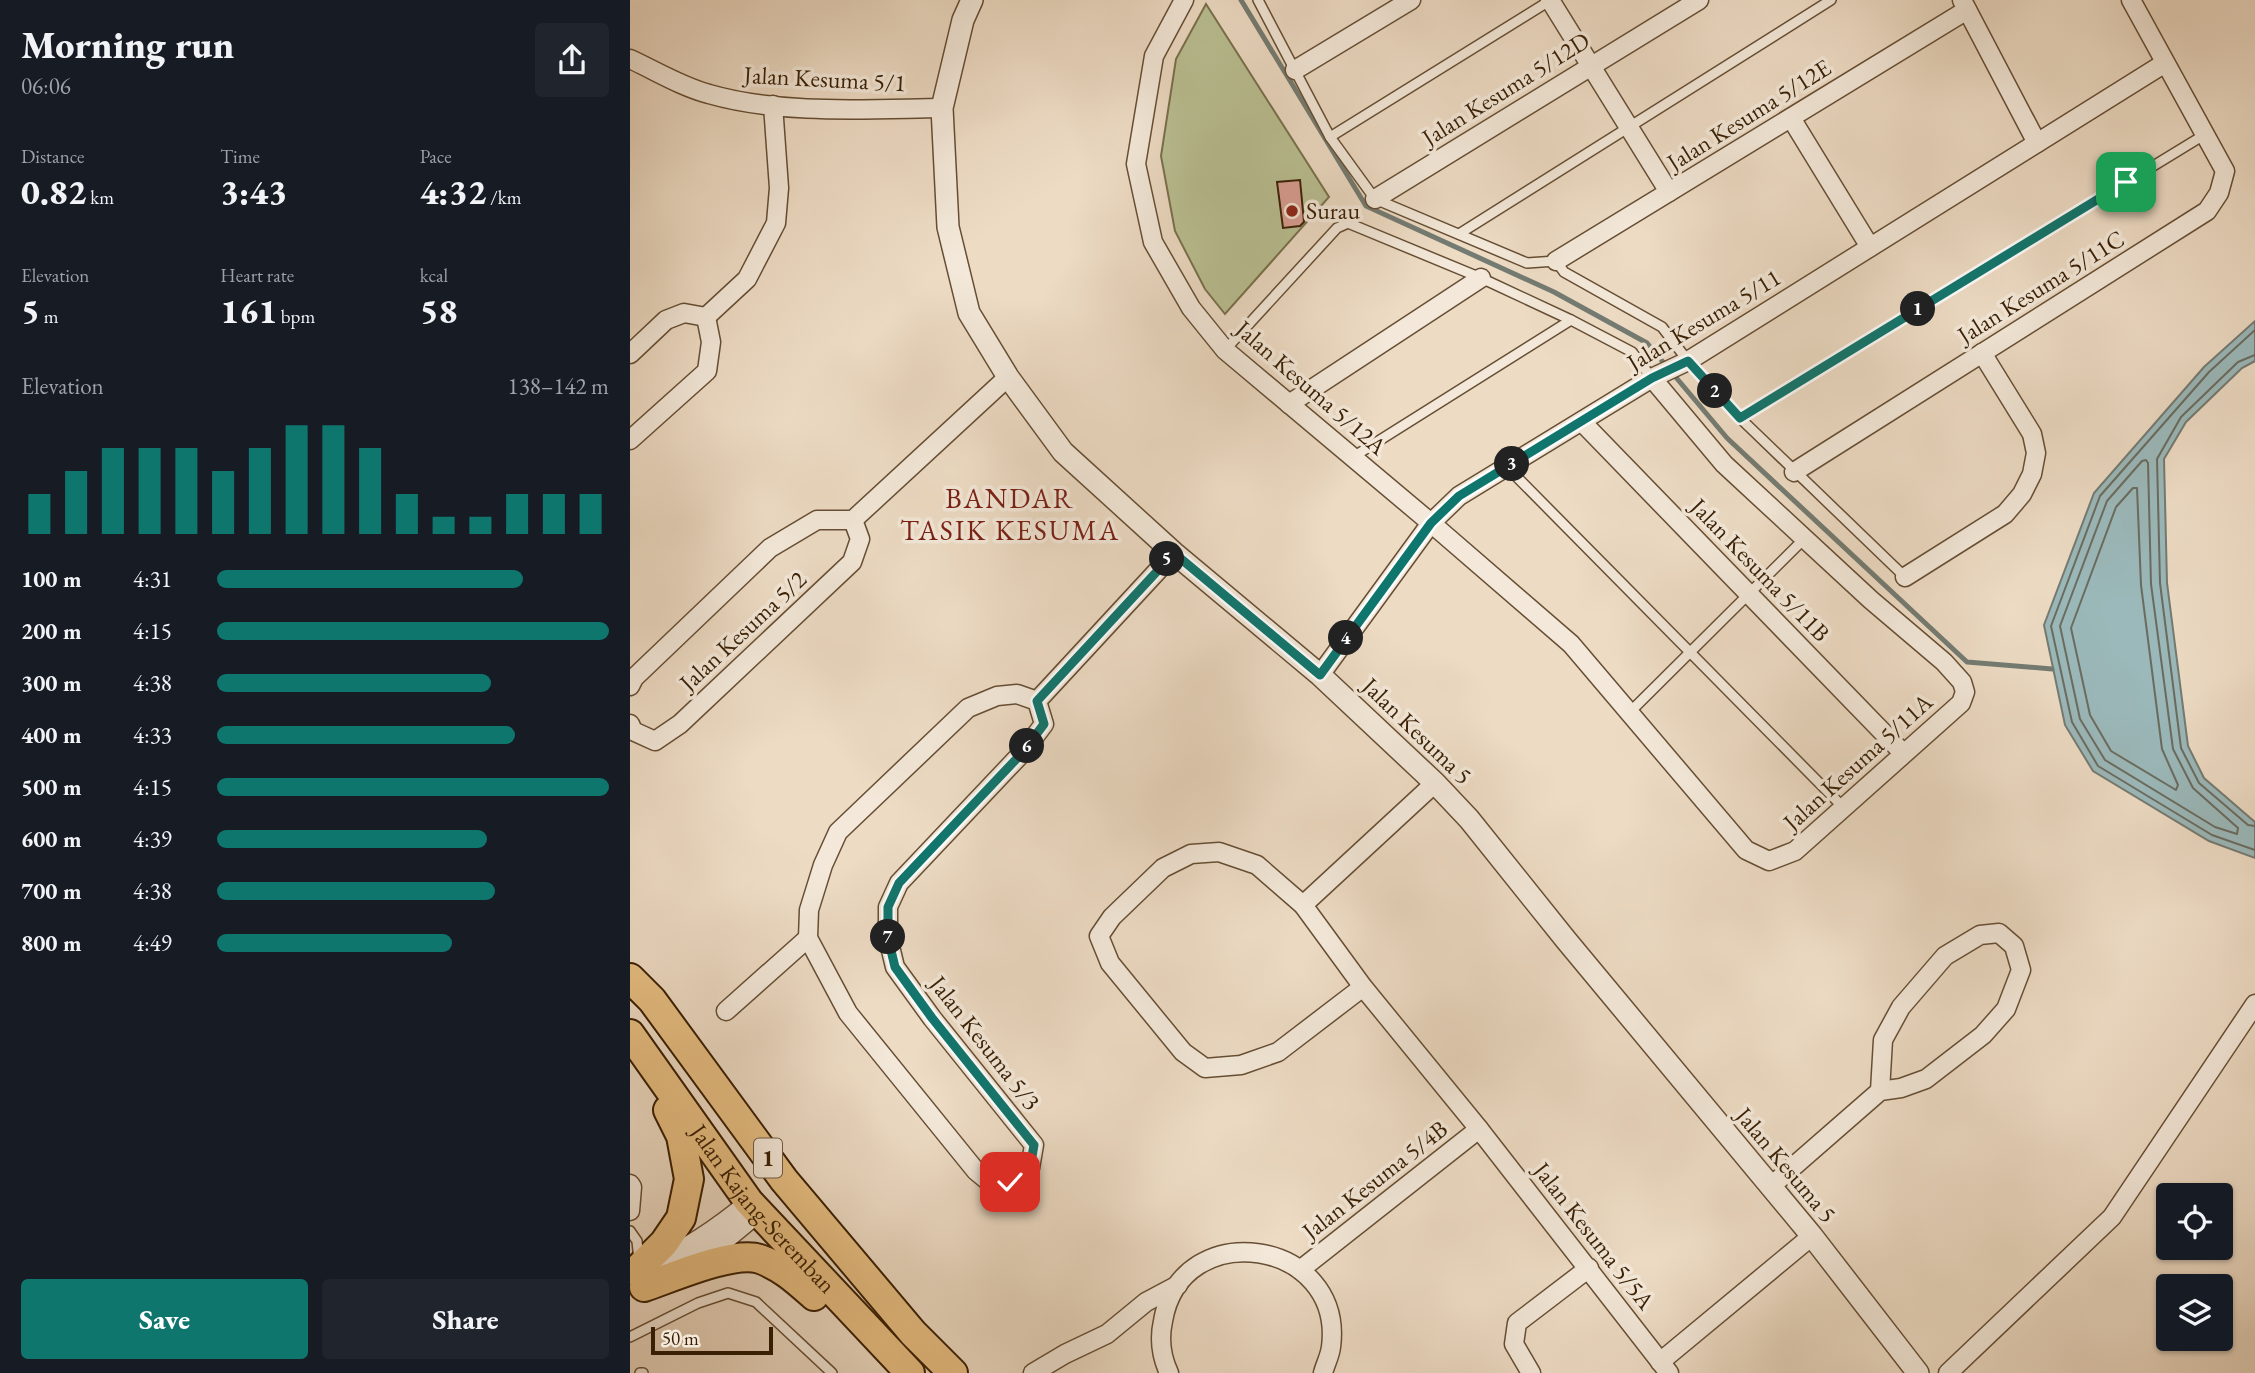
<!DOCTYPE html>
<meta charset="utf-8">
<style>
body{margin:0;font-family:"EB Garamond",serif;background:#20242c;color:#f1f3f6;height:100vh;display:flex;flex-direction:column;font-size:26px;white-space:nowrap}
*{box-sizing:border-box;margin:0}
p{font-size:23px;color:#9ea1a6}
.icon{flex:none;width:38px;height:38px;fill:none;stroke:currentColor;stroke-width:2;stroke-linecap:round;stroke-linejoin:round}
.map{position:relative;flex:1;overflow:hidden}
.panel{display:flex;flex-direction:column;background:#171b24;width:630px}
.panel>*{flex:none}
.fabs{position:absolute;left:1526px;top:1183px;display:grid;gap:14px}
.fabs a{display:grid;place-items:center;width:77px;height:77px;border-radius:7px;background:#171b24;box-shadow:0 2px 5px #0004;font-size:35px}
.scale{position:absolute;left:21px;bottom:18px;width:122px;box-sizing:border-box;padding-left:7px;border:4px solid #391f04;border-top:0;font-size:19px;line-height:24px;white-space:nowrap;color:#391f04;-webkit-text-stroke:5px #f3e8d9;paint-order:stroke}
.pin{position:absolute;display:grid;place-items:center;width:60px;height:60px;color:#fff;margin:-30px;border-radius:14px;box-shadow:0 4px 10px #0006}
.km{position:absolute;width:35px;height:35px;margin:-18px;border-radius:50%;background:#222;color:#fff;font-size:19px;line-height:35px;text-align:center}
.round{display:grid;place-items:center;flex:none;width:74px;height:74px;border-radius:7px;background:#20242c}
.overview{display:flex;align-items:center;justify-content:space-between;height:119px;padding:0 21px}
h1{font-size:38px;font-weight:800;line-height:52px}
.metrics{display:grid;grid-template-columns:repeat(3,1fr);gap:10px;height:119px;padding:7px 21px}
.metrics div{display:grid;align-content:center}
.metrics b{font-size:35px;font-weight:800}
.metrics small{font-size:19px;font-weight:400}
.metrics p{font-size:19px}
.chart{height:196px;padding:14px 21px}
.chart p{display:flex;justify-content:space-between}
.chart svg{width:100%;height:126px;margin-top:7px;stroke:#0f766e;stroke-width:6}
.action{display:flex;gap:14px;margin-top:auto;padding:14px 21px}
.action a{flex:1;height:80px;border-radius:7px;background:#0f766e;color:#fff;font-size:28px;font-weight:800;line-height:80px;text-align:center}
.action a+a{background:#20242c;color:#f1f3f6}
ul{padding:0 21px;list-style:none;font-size:23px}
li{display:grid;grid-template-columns:112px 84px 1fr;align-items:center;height:52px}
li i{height:18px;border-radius:9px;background:#0f766e}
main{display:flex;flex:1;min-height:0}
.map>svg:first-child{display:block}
.green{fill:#b9c093;stroke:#79704c;stroke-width:2}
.water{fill:#9bb9bb;stroke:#747b72;stroke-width:2}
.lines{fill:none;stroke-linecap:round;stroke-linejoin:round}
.shore{stroke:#6a6c60;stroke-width:2}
.stream{stroke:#747b72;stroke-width:5}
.building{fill:#da9f94;stroke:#391f04;stroke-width:2}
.service-casing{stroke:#664e34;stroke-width:12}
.minor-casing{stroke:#664e34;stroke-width:21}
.tertiary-casing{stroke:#664e34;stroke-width:24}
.primary-casing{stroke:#391f04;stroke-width:32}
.service{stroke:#f3e8d9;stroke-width:9}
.minor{stroke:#f3e8d9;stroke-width:18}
.tertiary{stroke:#f3e8d9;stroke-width:21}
.primary{stroke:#e6be82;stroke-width:28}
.route-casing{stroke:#fff;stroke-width:14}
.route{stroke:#0f766e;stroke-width:9}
.poi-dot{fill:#8f2418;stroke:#f3e8d9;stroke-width:2.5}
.labels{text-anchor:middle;stroke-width:7;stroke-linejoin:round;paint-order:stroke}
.shield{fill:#f3e8d9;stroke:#715b44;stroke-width:2}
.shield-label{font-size:23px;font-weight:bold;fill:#391f04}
.street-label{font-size:24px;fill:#391f04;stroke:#f3e8d9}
.poi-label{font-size:24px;fill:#391f04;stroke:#f3e8d9;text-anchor:start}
.quarter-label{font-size:28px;letter-spacing:2px;fill:#7a1f14;stroke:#f3e8d9}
</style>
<main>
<section class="panel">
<div class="overview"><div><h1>Morning run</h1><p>06:06</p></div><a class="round"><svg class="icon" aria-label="share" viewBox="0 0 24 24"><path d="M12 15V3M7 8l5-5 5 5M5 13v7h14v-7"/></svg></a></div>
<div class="metrics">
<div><p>Distance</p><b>0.82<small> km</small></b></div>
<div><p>Time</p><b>3:43</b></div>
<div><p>Pace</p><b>4:32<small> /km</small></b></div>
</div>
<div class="metrics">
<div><p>Elevation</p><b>5<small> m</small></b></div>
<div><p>Heart rate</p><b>161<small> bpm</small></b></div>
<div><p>kcal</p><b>58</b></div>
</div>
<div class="chart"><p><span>Elevation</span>138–142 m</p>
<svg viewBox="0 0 160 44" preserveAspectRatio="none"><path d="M5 44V30M15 44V22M25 44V14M35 44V14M45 44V14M55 44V22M65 44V14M75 44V6M85 44V6M95 44V14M105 44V30M115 44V38M125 44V38M135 44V30M145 44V30M155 44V30"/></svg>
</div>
<ul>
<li><b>100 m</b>4:31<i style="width:78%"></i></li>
<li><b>200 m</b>4:15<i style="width:100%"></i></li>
<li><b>300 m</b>4:38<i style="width:70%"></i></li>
<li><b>400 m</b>4:33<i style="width:76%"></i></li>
<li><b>500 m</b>4:15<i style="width:100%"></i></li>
<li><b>600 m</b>4:39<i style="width:69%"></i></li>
<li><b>700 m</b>4:38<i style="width:71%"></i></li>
<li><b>800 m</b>4:49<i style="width:60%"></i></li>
</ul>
<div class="action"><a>Save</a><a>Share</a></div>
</section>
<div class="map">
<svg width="1625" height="1373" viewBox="0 0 1625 1373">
<rect width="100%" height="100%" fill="#eddbc4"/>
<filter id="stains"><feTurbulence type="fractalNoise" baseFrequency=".00286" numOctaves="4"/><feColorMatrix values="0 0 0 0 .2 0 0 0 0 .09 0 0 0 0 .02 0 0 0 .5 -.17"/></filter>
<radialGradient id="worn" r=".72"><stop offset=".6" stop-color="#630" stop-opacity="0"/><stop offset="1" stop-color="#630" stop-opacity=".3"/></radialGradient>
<!-- green -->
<path class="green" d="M576 4 699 197 595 314 575 289 545 231 531 156 546 59Z"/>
<!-- water -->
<path class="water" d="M1625 321V361L1612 368 1556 422 1534 459 1537 583 1558 746 1574 778 1625 822V858L1579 841 1463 771 1435 725 1414 625 1464 493 1574 367Z"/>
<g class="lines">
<!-- shore -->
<g class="shore">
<path d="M1625 330 1579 372 1470 496 1421 626 1442 722 1468 766 1582 835 1625 850"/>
<path d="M1625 355 1608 362 1551 417 1527 459 1530 583 1551 748 1569 783 1618 825 1625 826"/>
<path d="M1516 460 1518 463 1521 584 1543 749 1563 788 1608 828 1607 834 1585 827 1475 760 1450 719 1430 626 1477 501 1512 461Z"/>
<path d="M1507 488 1511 585 1532 749 1548 785 1546 790 1481 751 1460 715 1441 628 1486 507 1503 488Z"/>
</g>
<!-- stream -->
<path class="stream" d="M611 0 736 206 924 292 1017 343 1097 438 1337 662 1422 669"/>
</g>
<!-- building -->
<path class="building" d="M670 180 674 222 670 226 653 228 647 182Z"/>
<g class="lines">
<!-- service casing -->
<g class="service-casing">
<g id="service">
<path d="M628 0 700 137 745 199 897 263 926 261 934 272 1032 327 1058 361 1110 418 1275 577"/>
<path d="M700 137 921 0"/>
<path d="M829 234 1201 0"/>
<path d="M595 350 707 228 718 223 851 278 941 320 1002 352 1022 378"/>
<path d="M1110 418 1574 135"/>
<path d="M723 457 941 320"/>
<path d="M877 467 1214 808"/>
<path d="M1000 712 1174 539"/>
<path d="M0 1231 7 1241 9 1260"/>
<path d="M0 1337 68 1303 98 1293 126 1302 202 1373"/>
<path d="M10 1373H13"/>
</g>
</g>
<!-- minor casing -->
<g class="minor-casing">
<g id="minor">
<path d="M554 0 524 56 506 164 523 242 561 308 595 350 801 523 941 644 1116 850 1139 861 1165 851 1331 703 1335 692 1332 682 1314 662 1241 600 1094 464 1022 378"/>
<path d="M920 0 1039 192"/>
<path d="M1332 0 1407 143"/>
<path d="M0 59C26 71 52 87 79 94 152 115 237 109 312 108"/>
<path d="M665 70 781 0"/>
<path d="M1161 118 1240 247"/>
<path d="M745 199 1069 0"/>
<path d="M926 261 1337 10"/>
<path d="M76 317 117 279 146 223 149 188 143 105"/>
<path d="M0 354 36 320 54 313 76 317"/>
<path d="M659 404 851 278"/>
<path d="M952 422 1273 753"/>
<path d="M0 440 77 371 81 342 76 317"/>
<path d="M1164 472 1577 211 1589 193 1595 171 1501 0"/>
<path d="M1275 577 1375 514 1392 494 1402 474 1406 453 1402 434 1352 353"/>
<path d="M690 675 801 523 829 496 1022 378 1058 361 1535 63"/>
<path d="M0 686 4 678 140 548 187 520H223L378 377"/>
<path d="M387 694 407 701 414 724 393 752 269 883 258 907V938L265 967 302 1018 404 1145 400 1168 380 1182 363 1185 346 1171 218 1013 178 938 179 910 193 865 208 832 338 708 367 696Z"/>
<path d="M407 701 544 553"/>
<path d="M0 724 3 731 25 741 50 724 222 562 230 539 223 520"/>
<path d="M673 905 805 783"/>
<path d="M733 987 648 1052 611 1065 575 1068 553 1052 480 963 469 936 482 917 533 868 561 854 589 852 627 865 673 905 733 987 849 1129 1039 1373"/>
<path d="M96 1011 178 938"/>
<path d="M0 1184 2 1187 0 1211"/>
<path d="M1140 1187 1250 1091 1271 1088 1296 1079 1353 1035 1376 1009 1391 970 1384 946 1369 933 1350 935 1315 956 1271 1007 1253 1040 1250 1091"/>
<path d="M65 1260 93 1242 128 1213"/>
<path d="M19 1266C57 1249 87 1229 119 1202"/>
<path d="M670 1270 849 1129"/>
<path d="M1030 1362 1182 1236"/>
<path d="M403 1373 435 1354 477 1334 516 1302 548 1285"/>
<path d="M539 1373C531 1356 529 1339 533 1321 551 1214 715 1239 701 1347 700 1356 695 1365 693 1373"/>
<path d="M901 1373 884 1344 887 1323 959 1268"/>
<path d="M1318 1373 1482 1217 1625 1004"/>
</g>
</g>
<!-- tertiary casing -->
<g class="tertiary-casing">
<path id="tertiary" d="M342 0 333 20 312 108 318 227 339 313 378 377 433 452 544 553 690 675 805 783 839 819 936 940 1182 1236 1288 1373"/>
</g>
<!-- primary casing -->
<g class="primary-casing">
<g id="primary">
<path d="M0 978 22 1000 154 1180 283 1333 323 1373"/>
<path id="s1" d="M0 1034 119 1202 280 1373"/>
<path d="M6 1271 34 1243 51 1218 59 1179 51 1136 38 1110"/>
<path d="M14 1287C41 1278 104 1250 130 1259 152 1267 167 1281 184 1296"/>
</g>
</g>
<!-- service -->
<use href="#service" class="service"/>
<!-- minor -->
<use href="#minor" class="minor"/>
<!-- tertiary -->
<use href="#tertiary" class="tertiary"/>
<!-- primary -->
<use href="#primary" class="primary"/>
</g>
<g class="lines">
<!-- route casing -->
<g class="route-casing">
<path id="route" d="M380 1182 400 1168 404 1145 302 1018 265 967 258 938V907L269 883 393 752 414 724 407 701 544 553 690 675 801 523 829 496 1022 378 1058 361 1110 418 1496 182"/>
</g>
<!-- route -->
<use href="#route" class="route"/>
</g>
<!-- markers -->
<circle class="poi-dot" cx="662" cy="211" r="7"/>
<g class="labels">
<!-- shield labels -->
<rect class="shield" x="124" y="1138.5" width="28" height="39" rx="5"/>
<g class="shield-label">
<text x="138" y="1166">1</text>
</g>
<!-- street labels -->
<g class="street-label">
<text transform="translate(195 79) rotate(3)" y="8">Jalan Kesuma 5/1</text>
<text transform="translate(876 89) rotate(-32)" y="8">Jalan Kesuma 5/12D</text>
<text transform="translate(1119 115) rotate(-32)" y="8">Jalan Kesuma 5/12E</text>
<text transform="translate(1411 287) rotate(-32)" y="8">Jalan Kesuma 5/11C</text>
<text transform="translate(1074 320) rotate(-31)" y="8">Jalan Kesuma 5/11</text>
<text transform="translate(681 388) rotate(41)" y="8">Jalan Kesuma 5/12A</text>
<text transform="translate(1130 570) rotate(46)" y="8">Jalan Kesuma 5/11B</text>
<text transform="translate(113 631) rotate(-43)" y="8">Jalan Kesuma 5/2</text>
<text transform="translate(787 731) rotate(44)" y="8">Jalan Kesuma 5</text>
<text transform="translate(1228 762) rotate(-42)" y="8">Jalan Kesuma 5/11A</text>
<text transform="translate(355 1043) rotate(52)" y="8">Jalan Kesuma 5/3</text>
<text transform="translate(1156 1165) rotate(50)" y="8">Jalan Kesuma 5</text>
<text transform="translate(745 1180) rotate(-38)" y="8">Jalan Kesuma 5/4B</text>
<text dy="8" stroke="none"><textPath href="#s1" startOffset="220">Jalan Kajang-Seremban</textPath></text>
<text transform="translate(964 1236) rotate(52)" y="8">Jalan Kesuma 5/5A</text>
</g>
<!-- poi labels -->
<g class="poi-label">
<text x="676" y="219">Surau</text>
</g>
<!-- quarter labels -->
<g class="quarter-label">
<text x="380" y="508">BANDAR<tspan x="380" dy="32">TASIK KESUMA</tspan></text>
</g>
</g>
<rect width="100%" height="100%" filter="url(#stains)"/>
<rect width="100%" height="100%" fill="url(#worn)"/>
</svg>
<div class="fabs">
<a><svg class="icon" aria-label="locate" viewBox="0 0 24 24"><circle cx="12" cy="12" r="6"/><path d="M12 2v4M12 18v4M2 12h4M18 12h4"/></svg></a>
<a><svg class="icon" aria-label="layers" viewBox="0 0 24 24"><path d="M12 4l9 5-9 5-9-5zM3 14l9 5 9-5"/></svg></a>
</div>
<div class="scale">50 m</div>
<div class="pin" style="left:1496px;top:182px;background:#1e9e55"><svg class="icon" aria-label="arrive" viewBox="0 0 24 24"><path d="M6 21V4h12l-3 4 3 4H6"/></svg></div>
<div class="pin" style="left:380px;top:1182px;background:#d93025"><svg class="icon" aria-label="check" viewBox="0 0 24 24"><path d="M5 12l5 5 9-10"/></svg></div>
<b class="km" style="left:1288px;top:309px">1</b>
<b class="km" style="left:1085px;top:391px">2</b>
<b class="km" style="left:882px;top:464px">3</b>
<b class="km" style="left:716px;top:638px">4</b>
<b class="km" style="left:537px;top:559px">5</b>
<b class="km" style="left:397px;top:746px">6</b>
<b class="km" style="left:258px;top:937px">7</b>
</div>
</main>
